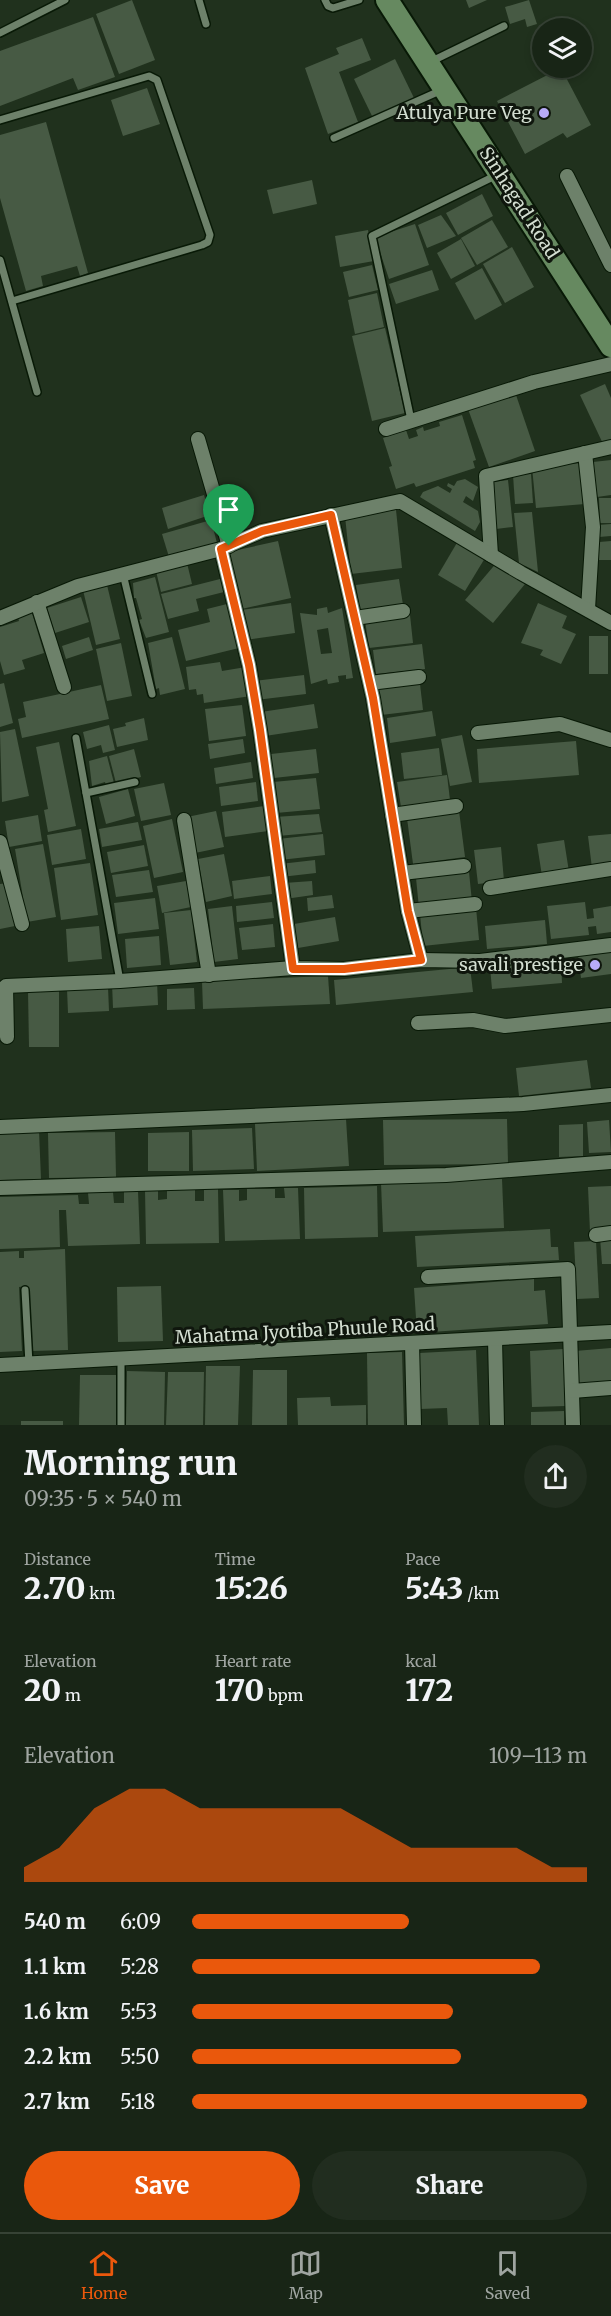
<!DOCTYPE html>
<meta charset="utf-8">
<style>
body{margin:0;font-family:Merriweather,serif;background:#212d1f;color:#f1f3f6;height:100vh;display:flex;flex-direction:column;font-size:22px;white-space:nowrap}
*{box-sizing:border-box;margin:0}
p{font-size:20px;color:#9fa5a1}
.icon{flex:none;width:33px;height:33px;fill:none;stroke:currentColor;stroke-width:2;stroke-linecap:round;stroke-linejoin:round}
.map{position:relative;height:1425px;overflow:hidden}
.sheet{display:flex;flex-direction:column;background:#182516;flex:1}
.sheet>*{flex:none}
.controls{position:absolute;left:532px;top:18px;display:grid;gap:12px}
.controls a{display:grid;place-items:center;width:60px;height:60px;border-radius:50%;background:#182516;box-shadow:0 3px 9px #0003,0 0 0 2px #364235;font-size:30px}
.pin{position:absolute;display:grid;place-items:center;width:51px;height:51px;color:#fff;margin:-62px -26px;border-radius:50% 50% 50% 0;rotate:-45deg;box-shadow:0 0 6px #0007}
.pin .icon{rotate:45deg}
.round{display:grid;place-items:center;flex:none;width:63px;height:63px;border-radius:32px;background:#212d1f}
.overview{display:flex;align-items:center;justify-content:space-between;height:102px;padding:0 24px}
h1{font-size:33px;font-weight:800;line-height:45px}
.figures{display:grid;grid-template-columns:repeat(3,1fr);gap:9px;height:102px;padding:6px 24px}
.figures div{display:grid;align-content:center}
.figures b{font-size:30px;font-weight:800}
.figures small{font-size:16px;font-weight:400}
.figures p{font-size:16px}
.chart{height:168px;padding:12px 24px}
.chart p{display:flex;justify-content:space-between}
.chart svg{width:100%;height:108px;margin-top:6px;fill:#ea580c;opacity:.7}
.cta{display:flex;gap:12px;margin-top:auto;padding:12px 24px}
.cta a{flex:1;height:69px;border-radius:36px;background:#ea580c;color:#fff;font-size:24px;font-weight:800;line-height:69px;text-align:center}
.cta a+a{background:#212d1f;color:#f1f3f6}
ul{padding:0 24px;list-style:none;font-size:20px}
li{display:grid;grid-template-columns:96px 72px 1fr;align-items:center;height:45px}
li i{height:15px;border-radius:8px;background:#ea580c}
.tabs{display:flex;justify-content:space-around;align-items:center;height:84px;border-top:2px solid #364235;background:#182516;font-size:16px;color:#9fa5a1}
.tabs a{display:grid;justify-items:center;gap:3px}
.tabs .on{color:#ea580c}
.map>svg:first-child{display:block}
.building{fill:#475a44;fill-rule:evenodd}
.lines{fill:none;stroke-linecap:round;stroke-linejoin:round}
.lane-casing{stroke:#081906;stroke-width:10}
.street-casing{stroke:#081906;stroke-width:16}
.primary-casing{stroke:#081906;stroke-width:26}
.lane{stroke:#6d816a;stroke-width:7}
.street{stroke:#6d816a;stroke-width:14}
.primary{stroke:#668960;stroke-width:22}
.route-casing{stroke:#fff;stroke-width:12}
.route{stroke:#ea580c;stroke-width:8}
.poi-dot{fill:#b7abf8;stroke:#0f160d;stroke-width:2}
.labels{text-anchor:middle;stroke-width:6;stroke-linejoin:round;paint-order:stroke}
.poi-label{font-size:18px;fill:#d3ded1;stroke:#0f160d;text-anchor:end}
.street-label{font-size:18px;fill:#d3ded1;stroke:#0f160d}
</style>
<div class="map">
<svg width="611" height="1425" viewBox="0 0 611 1425">
<rect width="100%" height="100%" fill="#20311d"/>
<!-- building -->
<g class="building">
<path d="M132 0 155 60 119 74 96 14Z"/>
<path d="M466 0H487L469 8Z"/>
<path d="M529 0 537 24 527 27 525 19 510 24 505 7Z"/>
<path d="M93 17 115 77 78 90 73 78 0 106V51Z"/>
<path d="M362 38 371 60 339 72 358 122 328 134 305 68 339 54 336 48Z"/>
<path d="M395 59 414 98 373 118 354 79Z"/>
<path d="M561 68 591 125 567 138 563 133 525 154 497 101Z"/>
<path d="M147 88 160 124 123 136 111 100Z"/>
<path d="M46 122 88 273 80 276 77 266 41 276 43 286 26 291 0 198V135Z"/>
<path d="M312 180 317 204 273 214 267 190Z"/>
<path d="M482 194 493 216 458 235 446 213Z"/>
<path d="M441 215 456 236 427 248 418 225Z"/>
<path d="M492 220 508 247 477 265 461 238Z"/>
<path d="M415 224 429 265 389 279 375 237Z"/>
<path d="M368 230 374 261 340 267 335 236Z"/>
<path d="M461 239 475 266 451 279 437 253Z"/>
<path d="M512 247 534 287 505 303 483 264Z"/>
<path d="M372 265 378 290 349 297 343 272Z"/>
<path d="M482 268 502 305 475 320 455 283Z"/>
<path d="M432 270 439 290 396 304 389 284Z"/>
<path d="M377 293 384 327 355 334 348 300Z"/>
<path d="M385 328 405 413 372 421 352 336Z"/>
<path d="M605 384 611 398V445L605 448 580 395Z"/>
<path d="M515 392 535 451 489 467 468 409Z"/>
<path d="M462 415 476 460 473 461 475 468 416 487 414 483 396 489 389 467 392 466 383 438 406 430 409 439 418 436 416 430 423 427 424 431 440 426 439 422Z"/>
<path d="M611 460V495L597 497 593 462Z"/>
<path d="M582 463 585 504 536 508 532 467Z"/>
<path d="M531 474 533 503 515 504 513 475Z"/>
<path d="M465 479 478 487 473 501 466 496 463 502 478 511 480 522 475 531 420 497 423 492 438 486 450 493 452 489 447 486 448 483 454 486 457 481Z"/>
<path d="M508 480 513 527 496 529 492 482Z"/>
<path d="M204 495 210 515 168 529 162 508Z"/>
<path d="M599 498H611V523H600Z"/>
<path d="M396 510 402 568 351 574 345 516Z"/>
<path d="M532 512 538 572 519 563 514 513Z"/>
<path d="M211 520 217 543 169 557 162 534Z"/>
<path d="M611 524V536L599 537 598 525Z"/>
<path d="M278 541 291 598 237 610 224 553Z"/>
<path d="M458 541 485 558 465 591 438 575Z"/>
<path d="M611 541V560H599V542Z"/>
<path d="M498 561 525 584 493 623 465 600Z"/>
<path d="M187 563 192 584 161 592 156 571Z"/>
<path d="M155 577 169 632 146 638 139 620 142 619 136 598H134L133 583Z"/>
<path d="M224 578 228 591 196 599 199 611 168 619 161 594Z"/>
<path d="M399 579 403 605 360 611 356 585Z"/>
<path d="M107 585 120 639 96 645 83 590Z"/>
<path d="M81 597 89 622 55 633 47 608Z"/>
<path d="M231 603 243 647 186 661 178 630 210 622 207 609Z"/>
<path d="M291 603 295 633 245 640 241 610Z"/>
<path d="M538 603 567 616 562 628 576 634 561 664 540 655 543 650 521 643Z"/>
<path d="M327 607 328 613 342 608 353 678 346 679V675L338 676 339 682 328 684 327 679 311 684 300 613 317 615V609ZM328 628 332 653 321 654 317 630Z"/>
<path d="M31 610 44 653 22 660 25 669 4 675 0 661V627L19 621 17 614Z"/>
<path d="M410 615 413 643 369 648 365 620Z"/>
<rect x="589" y="636" width="19" height="38"/>
<path d="M89 637 93 650 66 659 62 646Z"/>
<path d="M172 637 185 689 160 695 159 688 156 689 148 643Z"/>
<path d="M121 643 132 696 107 701 96 649Z"/>
<path d="M422 644 425 669 376 674 373 650Z"/>
<path d="M220 662 222 671 246 667 251 696 204 703 203 694 197 695 196 689 189 690 186 667Z"/>
<path d="M304 675 306 694 256 700 253 681Z"/>
<path d="M4 683 13 723 0 727V684Z"/>
<path d="M420 684 423 710 381 715 378 689Z"/>
<path d="M101 685 109 719 22 738 18 719 26 717 23 702Z"/>
<path d="M314 704 318 728 265 736 261 712Z"/>
<path d="M242 705 246 736 209 741 205 709Z"/>
<path d="M432 711 436 736 390 743 387 718Z"/>
<path d="M144 718 148 740 117 747 113 729 126 726 125 723Z"/>
<path d="M109 725 115 750 103 753 101 745 87 749 83 732Z"/>
<path d="M15 729 29 796 2 802 0 732Z"/>
<path d="M462 735 472 782 450 786 441 739Z"/>
<path d="M243 739 245 753 210 759 208 744Z"/>
<path d="M576 741 579 775 479 783 477 749Z"/>
<path d="M59 742 76 826 48 832 44 810 48 809 36 747Z"/>
<path d="M439 748 442 775 404 779 401 753Z"/>
<path d="M134 749 141 777 116 783 109 756Z"/>
<path d="M316 749 319 773 274 778 271 754Z"/>
<path d="M107 756 114 783 106 786 105 782 92 786 89 761Z"/>
<path d="M251 762 253 778 216 784 214 768Z"/>
<path d="M447 775 450 800 401 807 397 782Z"/>
<path d="M316 778 320 809 276 813 273 782Z"/>
<path d="M256 782 258 801 221 806 219 787Z"/>
<path d="M164 783 171 815 141 821 134 789Z"/>
<path d="M128 789 135 816 106 824 99 797Z"/>
<path d="M264 806 268 831 225 837 222 812Z"/>
<path d="M216 811 224 847 195 853 187 817Z"/>
<path d="M459 811 465 857 413 864 407 818Z"/>
<path d="M319 814 322 832 278 836 275 817Z"/>
<path d="M38 815 42 841 9 847 5 821Z"/>
<path d="M172 819 183 872 154 878 143 826Z"/>
<path d="M138 822 142 840 102 847 99 829Z"/>
<path d="M81 829 86 859 52 865 47 835Z"/>
<path d="M323 834 325 855 280 860 278 839Z"/>
<path d="M611 834V866L592 868 588 836Z"/>
<path d="M564 840 569 872 542 876 537 844Z"/>
<path d="M43 844 56 917 27 922 15 849Z"/>
<path d="M144 845 148 866 111 873 107 852Z"/>
<path d="M501 847 504 881 478 884 474 850Z"/>
<path d="M224 854 232 896 206 902 198 859Z"/>
<path d="M315 860 316 873 281 877 280 864Z"/>
<path d="M90 863 98 915 61 920 54 868Z"/>
<path d="M149 870 153 892 116 897 112 875Z"/>
<path d="M469 872 472 902 419 908 416 878Z"/>
<path d="M270 876 272 894 234 899 232 881Z"/>
<path d="M186 881 191 907 162 913 157 886Z"/>
<path d="M312 881 313 895 285 899 284 883Z"/>
<path d="M8 883 15 926 0 929V884Z"/>
<path d="M332 895 334 908 308 911 307 898Z"/>
<path d="M155 898 159 929 118 934 114 903Z"/>
<path d="M272 902 274 918 237 922 236 906Z"/>
<path d="M585 902 587 919 594 918 593 909 611 906V932L597 934 596 926 588 927 589 935 551 939 547 906Z"/>
<path d="M232 906 238 959 214 962 208 909Z"/>
<path d="M476 908 479 940 423 946 420 914Z"/>
<path d="M191 910 197 962 170 965 164 913Z"/>
<path d="M335 917 339 941 298 948 294 924Z"/>
<path d="M545 920 547 944 487 949 485 926Z"/>
<path d="M273 924 275 947 242 950 239 928Z"/>
<path d="M99 926 102 959 68 962 66 929Z"/>
<path d="M159 936 161 965 127 968 125 939Z"/>
<path d="M611 951V974L581 978 578 955Z"/>
<path d="M561 961 562 983 492 989 490 967Z"/>
<path d="M470 967 473 992 336 1005 334 980Z"/>
<path d="M328 976 330 1004 203 1009 202 981Z"/>
<path d="M157 981 158 1005 113 1008 112 983Z"/>
<path d="M108 987 109 1011 68 1013 67 989Z"/>
<path d="M194 988 195 1009 167 1010V989Z"/>
<path d="M28 990H59V1047H29Z"/>
<path d="M587 1060 591 1088 519 1096 516 1068Z"/>
<path d="M346 1119 349 1166 257 1171 255 1124Z"/>
<path d="M507 1119 508 1164 384 1165 383 1120Z"/>
<path d="M609 1120 611 1152 589 1153 587 1122Z"/>
<path d="M583 1124V1156L559 1157V1125Z"/>
<path d="M252 1128 254 1169 193 1171 192 1130Z"/>
<path d="M39 1131 41 1179 0 1180V1133Z"/>
<path d="M115 1132 116 1177 49 1178 48 1133Z"/>
<path d="M189 1132V1171H148V1133Z"/>
<path d="M502 1179 504 1228 383 1232 381 1183Z"/>
<path d="M377 1186 378 1237 305 1239 304 1188Z"/>
<path d="M611 1186V1231L590 1232 588 1187Z"/>
<path d="M284 1188H298L300 1239 225 1241 223 1190H239V1201L247 1200V1189H275V1198H285Z"/>
<path d="M195 1189V1201H204V1189H218L219 1243 146 1244 145 1190H158V1200L167 1199V1190Z"/>
<path d="M138 1191 140 1244 68 1246 66 1210H59L60 1247 0 1249V1197L78 1195 79 1204H89L88 1193 113 1192 114 1203H124V1192Z"/>
<path d="M550 1229 551 1247H558L559 1260 417 1267 415 1236Z"/>
<path d="M611 1236V1264H602L600 1237Z"/>
<path d="M596 1241 599 1298 577 1299 574 1242Z"/>
<path d="M65 1249 68 1350 31 1351 28 1286 19 1287 22 1351 0 1352V1252L19 1251V1258H24V1251Z"/>
<path d="M534 1279V1291L545 1290 548 1324 417 1333 414 1288Z"/>
<path d="M161 1286 163 1341 118 1342 117 1287Z"/>
<path d="M611 1348V1382L577 1384 575 1351Z"/>
<path d="M563 1349 566 1406 532 1407 530 1351Z"/>
<path d="M476 1350 479 1425H448L447 1408 420 1409 419 1353Z"/>
<path d="M402 1352 404 1425H368L367 1353Z"/>
<path d="M206 1366H240L238 1425H205Z"/>
<path d="M253 1370H287V1425H252Z"/>
<path d="M127 1371 165 1372 164 1425H126Z"/>
<path d="M168 1372H204L203 1425H166Z"/>
<path d="M80 1375H117L116 1425H79Z"/>
<path d="M330 1397 331 1406 366 1405V1425H298L297 1398Z"/>
<path d="M564 1411V1425H531V1412Z"/>
<rect x="21" y="1421" width="42" height="4"/>
</g>
<g class="lines">
<!-- lane casing -->
<g class="lane-casing">
<g id="lane">
<path d="M199 0 206 24"/>
<path d="M325 0 328 6 333 8 359 0"/>
<path d="M0 33 65 0"/>
<path d="M430 62 504 26"/>
<path d="M0 120 149 76 157 80 210 235 208 242 202 245 12 301"/>
<path d="M334 138 442 90"/>
<path d="M0 260 37 392"/>
<path d="M411 420 372 236 497 175"/>
<path d="M123 574 152 694"/>
<path d="M76 738 120 981"/>
<path d="M86 793 135 782"/>
<path d="M25 1290 29 1364"/>
<path d="M121 1425V1359"/>
</g>
</g>
<!-- street casing -->
<g class="street-casing">
<g id="street">
<path d="M567 176 611 265"/>
<path d="M386 429 534 382 611 364"/>
<path d="M198 439 229 546"/>
<path d="M585 453 593 527 588 609"/>
<path d="M331 515 373 698 408 911 421 960"/>
<path d="M221 549 249 665 260 730 293 968 344 969 421 960 480 961 611 945"/>
<path d="M491 555 486 476 611 447"/>
<path d="M37 602 64 687"/>
<path d="M0 618 78 586 221 549 262 531 400 501 521 573 611 623"/>
<path d="M355 618 403 611"/>
<path d="M370 683 419 677"/>
<path d="M478 733 560 724 611 740"/>
<path d="M392 815 456 806"/>
<path d="M184 820 209 975"/>
<path d="M0 842 22 924"/>
<path d="M402 873 464 866"/>
<path d="M490 888 611 869"/>
<path d="M408 911 475 904"/>
<path d="M418 1023 473 1020 505 1026 611 1015"/>
<path d="M7 1037 6 986 120 981 293 968"/>
<path d="M0 1127 523 1104 611 1095"/>
<path d="M0 1188 446 1175 611 1162"/>
<path d="M596 1235 611 1233"/>
<path d="M428 1277 568 1269 573 1425"/>
<path d="M495 1339 497 1425"/>
<path d="M412 1343 414 1425"/>
<path d="M0 1365 611 1332"/>
<path d="M572 1391 611 1388"/>
</g>
</g>
<!-- primary casing -->
<g class="primary-casing">
<path id="primary" d="M387 0 611 346"/>
</g>
<!-- lane -->
<use href="#lane" class="lane"/>
<!-- street -->
<use href="#street" class="street"/>
<!-- primary -->
<use href="#primary" class="primary"/>
</g>
<g class="lines">
<!-- route casing -->
<g class="route-casing">
<path id="route" d="M331 515 373 698 408 911 421 960 344 969H293L260 730 249 665 221 549 262 531Z"/>
</g>
<!-- route -->
<use href="#route" class="route"/>
</g>
<!-- markers -->
<g class="poi-dot">
<circle cx="544" cy="113" r="6"/>
<circle cx="595" cy="965" r="6"/>
</g>
<g class="labels">
<!-- poi labels -->
<g class="poi-label">
<text x="532" y="119">Atulya Pure Veg</text>
<text x="583" y="971">savali prestige</text>
</g>
<!-- street labels -->
<g class="street-label">
<text transform="translate(519 203) rotate(57)" y="6">Sinhagad Road</text>
<text transform="translate(305 1331) rotate(-3)" y="6">Mahatma Jyotiba Phuule Road</text>
</g>
</g>
</svg>
<div class="controls">
<a><svg class="icon" aria-label="layers" viewBox="0 0 24 24"><path d="M12 4l9 5-9 5-9-5zM3 14l9 5 9-5"/></svg></a>
</div>
<div class="pin" style="left:229px;top:546px;background:#1e9e55"><svg class="icon" aria-label="arrive" viewBox="0 0 24 24"><path d="M6 21V4h12l-3 4 3 4H6"/></svg></div>
</div>
<section class="sheet">
<div class="overview"><div><h1>Morning run</h1><p>09:35 · 5 × 540 m</p></div><a class="round"><svg class="icon" aria-label="share" viewBox="0 0 24 24"><path d="M12 15V3M7 8l5-5 5 5M5 13v7h14v-7"/></svg></a></div>
<div class="figures">
<div><p>Distance</p><b>2.70<small> km</small></b></div>
<div><p>Time</p><b>15:26</b></div>
<div><p>Pace</p><b>5:43<small> /km</small></b></div>
</div>
<div class="figures">
<div><p>Elevation</p><b>20<small> m</small></b></div>
<div><p>Heart rate</p><b>170<small> bpm</small></b></div>
<div><p>kcal</p><b>172</b></div>
</div>
<div class="chart"><p><span>Elevation</span>109–113 m</p>
<svg viewBox="0 0 160 44" preserveAspectRatio="none"><path d="M0 44V38L10 30L20 14L30 6L40 6L50 14L60 14L70 14L80 14L90 14L100 22L110 30L120 30L130 30L140 30L150 38L160 38V44z"/></svg>
</div>
<ul>
<li><b>540 m</b>6:09<i style="width:55%"></i></li>
<li><b>1.1 km</b>5:28<i style="width:88%"></i></li>
<li><b>1.6 km</b>5:53<i style="width:66%"></i></li>
<li><b>2.2 km</b>5:50<i style="width:68%"></i></li>
<li><b>2.7 km</b>5:18<i style="width:100%"></i></li>
</ul>
<div class="cta"><a>Save</a><a>Share</a></div>
</section>
<nav class="tabs">
<a class="on"><svg class="icon" aria-label="home" viewBox="0 0 24 24"><path d="M3 11l9-7 9 7M6 9v11h12V9"/></svg>Home</a>
<a><svg class="icon" aria-label="map" viewBox="0 0 24 24"><path d="M3 6l6-2 6 2 6-2v14l-6 2-6-2-6 2zM9 4v14M15 6v14"/></svg>Map</a>
<a><svg class="icon" aria-label="saved" viewBox="0 0 24 24"><path d="M7 4h10v16l-5-4-5 4z"/></svg>Saved</a>
</nav>
